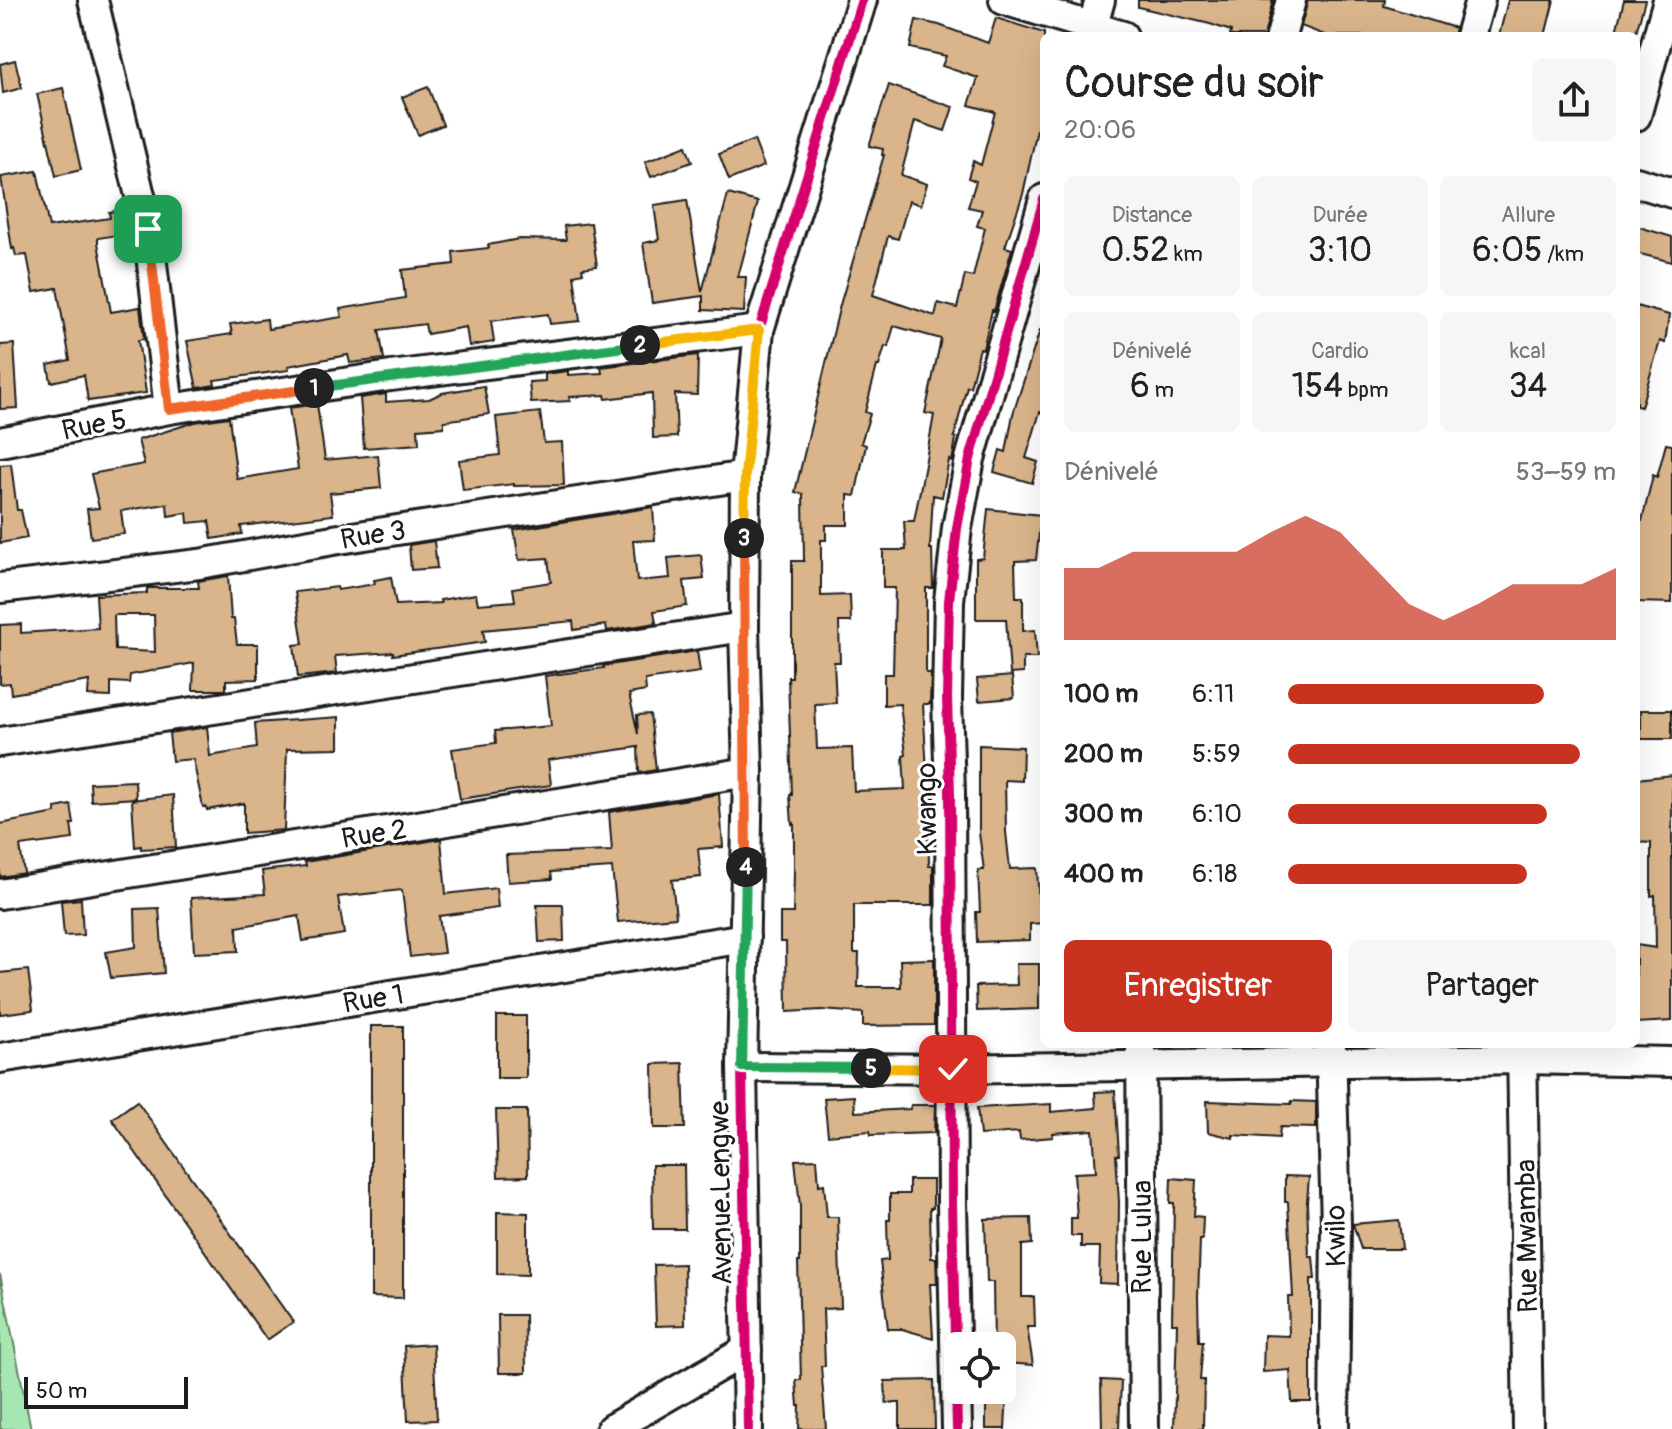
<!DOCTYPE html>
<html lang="fr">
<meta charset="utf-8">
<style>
body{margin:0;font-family:Pangolin,sans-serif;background:#f6f6f6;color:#222;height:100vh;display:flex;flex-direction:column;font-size:30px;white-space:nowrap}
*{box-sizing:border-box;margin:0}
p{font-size:26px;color:#767676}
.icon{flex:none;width:44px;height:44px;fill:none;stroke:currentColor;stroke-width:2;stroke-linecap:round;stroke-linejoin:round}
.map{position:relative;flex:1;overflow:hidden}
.details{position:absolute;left:1040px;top:32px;width:600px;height:1016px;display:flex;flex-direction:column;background:#fff;border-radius:12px;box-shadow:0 8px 32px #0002}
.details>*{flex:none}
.controls{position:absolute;left:944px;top:1332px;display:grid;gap:16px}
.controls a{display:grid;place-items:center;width:72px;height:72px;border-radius:12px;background:#fff;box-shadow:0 8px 32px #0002;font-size:40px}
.scale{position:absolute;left:24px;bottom:20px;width:164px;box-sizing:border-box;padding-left:8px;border:4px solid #1c1c1c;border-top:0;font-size:22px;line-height:28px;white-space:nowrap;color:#1c1c1c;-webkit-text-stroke:6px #fff;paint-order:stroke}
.pin{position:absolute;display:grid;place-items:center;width:68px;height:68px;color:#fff;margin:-34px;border-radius:16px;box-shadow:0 4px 12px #0006}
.km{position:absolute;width:40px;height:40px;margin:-20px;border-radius:50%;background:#222;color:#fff;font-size:22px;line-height:40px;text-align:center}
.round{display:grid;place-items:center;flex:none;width:84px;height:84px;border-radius:12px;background:#f6f6f6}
.summary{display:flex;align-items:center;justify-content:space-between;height:136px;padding:0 24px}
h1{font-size:44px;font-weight:600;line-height:60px}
.metrics{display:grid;grid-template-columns:repeat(3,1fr);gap:12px;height:136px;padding:8px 24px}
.metrics div{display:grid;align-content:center;border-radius:12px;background:#f6f6f6;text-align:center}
.metrics b{font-size:34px;font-weight:600}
.metrics small{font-size:22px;font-weight:400}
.metrics p{font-size:22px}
.chart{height:224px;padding:16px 24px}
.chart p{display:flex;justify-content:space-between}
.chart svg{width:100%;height:144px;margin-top:8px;fill:#c8321e;opacity:.7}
.primary-button{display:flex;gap:16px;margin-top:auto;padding:16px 24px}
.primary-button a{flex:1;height:92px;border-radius:12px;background:#c8321e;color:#fff;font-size:32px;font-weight:600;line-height:92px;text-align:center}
.primary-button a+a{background:#f6f6f6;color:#222}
ul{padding:0 24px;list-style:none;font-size:26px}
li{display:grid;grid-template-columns:128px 96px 1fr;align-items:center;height:60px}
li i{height:20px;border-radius:10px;background:#c8321e}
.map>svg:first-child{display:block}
.green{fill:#a6e7b1;stroke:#618266;stroke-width:2}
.building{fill:#dab58b;stroke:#1c1c1c;stroke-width:2;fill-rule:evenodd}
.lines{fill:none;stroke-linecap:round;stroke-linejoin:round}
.minor-casing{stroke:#1c1c1c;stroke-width:34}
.minor{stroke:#fff;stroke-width:28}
.cycleway-casing{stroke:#fff;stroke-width:15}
.cycleway{stroke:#d6006c;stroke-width:10}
.split-1-casing{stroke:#fff;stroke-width:16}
.split-2-casing{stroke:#fff;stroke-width:16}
.split-3-casing{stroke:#fff;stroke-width:16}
.split-4-casing{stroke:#fff;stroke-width:16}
.split-5-casing{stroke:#fff;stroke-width:16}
.split-6-casing{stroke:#fff;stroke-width:16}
.split-1{stroke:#f0652b;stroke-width:10}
.split-2{stroke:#22a559;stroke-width:10}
.split-3{stroke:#f5b400;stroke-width:10}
.split-4{stroke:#f0652b;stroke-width:10}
.split-5{stroke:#22a559;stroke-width:10}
.split-6{stroke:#f5b400;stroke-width:10}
.labels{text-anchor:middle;stroke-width:6;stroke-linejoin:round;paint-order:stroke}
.street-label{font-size:28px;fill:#1c1c1c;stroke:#fff}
</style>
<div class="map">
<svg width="1672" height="1429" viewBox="0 0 1672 1429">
<rect width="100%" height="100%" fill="#fff"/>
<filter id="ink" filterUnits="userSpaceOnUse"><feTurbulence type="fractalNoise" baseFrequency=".0125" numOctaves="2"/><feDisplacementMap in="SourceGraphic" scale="16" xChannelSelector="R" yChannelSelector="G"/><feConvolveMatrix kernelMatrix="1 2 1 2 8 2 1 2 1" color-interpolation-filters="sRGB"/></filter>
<g filter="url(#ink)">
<!-- green -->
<path class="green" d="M0 1274 31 1429H0Z"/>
<!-- building -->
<g class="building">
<path d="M1138 0H1273L1264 36H1230L1231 31 1210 24 1138 7Z"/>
<path d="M1308 0H1385L1384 6 1455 28 1453 36H1327L1301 26Z"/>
<path d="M1508 0H1554L1545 36H1499Z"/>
<path d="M1624 0H1645L1635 36H1615Z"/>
<path d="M996 18 1044 33V127L1038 125 1023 194 1005 247 1012 249 994 311 992 310 983 349 980 348 970 387 967 386 954 437 956 438 952 462 949 460 942 497 933 495 930 549H932L933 588H926V673H931L930 704H923L928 789 933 788V818H928L929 866H933V905H854V953H859L858 987H901L900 960 934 959V1025L863 1026V1013L821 1010 787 1012 786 942H780V913H793L794 873V823L792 824 790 795H792L788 677H792V561H804L803 494 795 492 840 305 884 155H882L883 149 869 146 889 85 953 107 945 131 915 121 901 175 927 184 921 205 909 201 898 239 888 236 873 295 935 316 938 303 957 308 965 275 973 277 985 228 977 226 982 210 968 207 976 181 968 178 973 161 981 165 995 112 969 105 978 78 942 66 946 56 910 48 916 20 939 25 988 43ZM894 326 941 339 925 413 934 415 924 470 914 521H904L906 550H883V588H895L893 674H884V705L900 704 906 755 903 756 905 789 854 791 852 748 817 749 815 704 836 703 834 662H840L839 622H851L850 595 821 596V540H826V525H848V495L855 496 866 445 861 443 870 414 865 412 877 366H879L885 346 888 347Z"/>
<path d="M15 60 22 88 3 93 0 64Z"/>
<path d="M428 87 443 125 418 135 402 97Z"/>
<path d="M63 88 81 170 56 176 37 94Z"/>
<path d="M754 140 764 166 729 180 719 154Z"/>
<path d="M686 146 692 162 651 177 645 162Z"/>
<path d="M37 171 49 227 110 218 109 212 126 209 131 233 98 238V243L111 312 140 307 144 339 138 340 146 393 88 401 84 375 51 382 48 365 70 360 57 288 34 292 27 255 16 256 14 248 12 249 1 177Z"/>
<path d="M728 194 758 202 738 277H746L744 312 703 310V296L652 303 643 243 659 240 654 205 687 200 702 292Z"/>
<path d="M591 223 597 266 582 268 583 273 574 275 580 321 550 324 548 314 491 321 494 342 469 346 466 327 427 334 425 324 379 330 384 359 350 363 348 355 288 366 289 370 214 380 215 385 197 388 187 341 232 334 230 324 267 319 268 329 342 317 340 309 405 298 402 270 454 264 453 252 489 248 488 245 519 239 566 240 564 226Z"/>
<path d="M1636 226 1672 237V262L1636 253Z"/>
<path d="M1636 306 1669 315 1665 343 1660 341 1641 407 1636 406Z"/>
<path d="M1040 330H1044V413L1040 412 1026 458 1038 462 1032 483 994 472 1000 450 1006 452 1013 414Z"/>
<path d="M14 344 18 408 0 409V345Z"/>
<path d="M698 355 697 395 675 394 677 437 653 438 652 393 606 399 605 395 569 397 570 401 531 403 529 382 545 381V374L568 371V375L602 373 601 367Z"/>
<path d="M484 386 489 414 444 421V427L418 429 419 444 364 448 360 398 386 394V402L429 399 442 393Z"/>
<path d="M317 404 325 460 378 455 381 488 330 493 333 515 241 526 242 534 212 539 209 521 188 523 187 513 168 516 167 504 121 511 124 534 91 538 87 509 99 508 91 474 144 464 138 440 195 422 229 417 237 479 298 469 289 408Z"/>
<path d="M540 412 544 443 562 442 564 485 514 486V484L463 490 459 460 500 455 496 417Z"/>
<path d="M1666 444 1672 445V603L1636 602V521H1642L1653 475 1657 477Z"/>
<path d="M11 464 17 510H21L27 538 0 543V465Z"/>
<path d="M653 507 655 540 633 541 637 581 670 578 668 558 701 555 704 579 684 581 687 606 654 611 656 623 607 631 606 625 574 630 573 621 483 630 485 642 393 655V652L335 656 337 673 298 677 294 645 303 644 295 592 337 587 338 590 375 584 374 580 391 577 396 605 441 603 440 600 476 594 478 604 515 601 513 588 551 582 548 558 519 560 514 530Z"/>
<path d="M988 509 1041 515 1036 560 1015 561 1016 597H1023V631L1035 630 1037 658H1023V673L1010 674 1006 619H976V559L983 558Z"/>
<path d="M434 541 437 568 411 570 409 545Z"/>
<path d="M228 576 231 619H234L237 644H258V679L226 680V690H193L194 663 130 675 129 683 111 682V697L88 696 89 681 11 694 10 683 0 684V625L21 624V633L98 628 96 595 147 593V588H199L198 581ZM114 615H154L155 652 115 650Z"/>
<path d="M697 651 700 672 645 680 646 691 629 694 638 734 637 715 650 714 656 770 639 773 638 747 548 760 551 785 460 799 452 749 496 743 495 731 551 726 545 676 604 668 603 666Z"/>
<path d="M1012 676 1014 698 979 701 977 679Z"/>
<rect x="1641" y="710" width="31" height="29"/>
<path d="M339 717V748L287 749 284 830 244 833V803L207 810 206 807H203L193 759 172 761 169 733 207 727 210 756 257 748 255 723Z"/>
<path d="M979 745 1023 747 1022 781 1005 780 1006 832 1010 869 1037 868 1039 905H1044V923L1030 924V940L977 942 976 912H980L978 870H984L979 833Z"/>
<path d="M1672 775V1021L1636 1023V945L1656 948 1655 895 1651 896V843L1636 842V779Z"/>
<path d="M135 781 136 798 91 801 90 783Z"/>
<path d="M719 794 723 847 698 849 701 877 672 880 676 917 618 922 612 868 551 872 552 879 508 882 506 855 612 851 609 812Z"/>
<path d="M173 795 176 847 141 849V846L135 847 132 800Z"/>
<path d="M71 805 74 824H71L73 839 20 846 24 873 0 877V824L56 813 55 808Z"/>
<path d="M441 839 446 894 496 888 498 908 439 916 444 953 410 957 402 890 338 897 344 934 303 941 299 916 237 927 238 951 194 953 191 898 265 894 262 871 306 866 305 862Z"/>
<path d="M81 899 83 935 64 936 61 901Z"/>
<path d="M537 905H563L564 941 539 942Z"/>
<path d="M159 908 164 973 111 978 106 952 136 947 135 909Z"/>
<path d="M1016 964H1039V1009L977 1011 976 986 1017 985Z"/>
<path d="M28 970 33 1010 0 1014V973Z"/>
<rect x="497" y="1016" width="29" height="62"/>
<path d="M371 1026H403V1298L371 1297Z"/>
<path d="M683 1063 685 1128H654L653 1064Z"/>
<path d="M1115 1091 1119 1155H1116L1119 1202 1118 1284 1099 1283 1100 1247H1081V1236H1071V1218H1077L1074 1173 1096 1172 1093 1130 1053 1133V1137L1020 1140 1019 1132 980 1135 977 1108 1051 1104V1112L1096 1108 1095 1092Z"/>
<path d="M854 1096 855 1112 910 1109 911 1105H935L934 1133 871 1135 870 1131 828 1135 824 1098Z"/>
<path d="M137 1101 293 1322 267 1340 112 1119Z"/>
<path d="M1207 1101 1291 1104 1292 1101 1316 1102V1128L1280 1127 1279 1138 1233 1135V1138L1208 1132Z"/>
<path d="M496 1110H527L528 1176 498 1177Z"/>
<path d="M817 1159 819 1185 824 1184 827 1217H838L841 1308 823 1309 825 1366H821L826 1429H799L800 1406H798L796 1380H801L798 1262H800V1206L795 1160Z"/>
<path d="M652 1165H684L685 1229H653Z"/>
<path d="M1285 1176 1309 1177 1307 1202 1309 1257H1313L1315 1279H1311V1402H1292L1290 1370 1263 1372 1264 1335 1289 1336 1288 1297H1293L1288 1202H1285Z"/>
<path d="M1171 1178 1196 1180 1194 1216 1203 1217 1202 1240H1200L1198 1297 1199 1341H1203L1200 1380H1204L1203 1429H1174L1177 1323H1172L1174 1203H1170Z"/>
<path d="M909 1180H933V1208H930L931 1258H936L937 1284H930L933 1338 902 1329H888L880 1261 888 1260 887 1220H890V1194H909Z"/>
<path d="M497 1212 528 1213V1275L497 1274Z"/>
<path d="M1031 1218 1032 1244 1022 1245V1297H1034L1035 1327H1027L1033 1365 1002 1363V1346H994L993 1282H987L985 1219Z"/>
<path d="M1399 1220 1402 1249H1361L1353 1224Z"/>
<path d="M684 1264 685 1325 656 1326 654 1265Z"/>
<path d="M498 1315H525L526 1373H499Z"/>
<path d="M433 1344 437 1420 408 1421 404 1346Z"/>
<path d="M934 1380 935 1429H900V1403H886L885 1381Z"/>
<path d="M1101 1380 1121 1381 1119 1429H1102Z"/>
<path d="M986 1390H1007L1005 1429H986Z"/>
</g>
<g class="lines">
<!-- minor casing -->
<g class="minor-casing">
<g id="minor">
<path d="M93 0 148 229 169 409"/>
<path d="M1004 0 1123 36"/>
<path d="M1090 36 1100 0"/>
<path d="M1281 36 1291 0"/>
<path d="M1470 36 1480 0"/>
<path d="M1636 116 1668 0"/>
<path d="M1636 182 1672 193"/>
<path d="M0 442 169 409 391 376 759 330"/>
<path d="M0 588 199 564 333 540 745 476"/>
<path d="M0 742 744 627"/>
<path d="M0 894 748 772"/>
<path d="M1141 1044 1144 1429"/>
<path d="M1522 1044 1528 1429"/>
<path d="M1331 1046 1336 1225 1334 1429"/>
<path d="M0 1058 745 938"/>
<path d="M742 1067 953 1069 1522 1059 1672 1062"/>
<path d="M611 1429 747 1350"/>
<path d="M748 1429 742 1067 748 772 744 627 745 476 759 330 862 0"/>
<path d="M957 1429 952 1203 950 793 947 698 949 601 957 528 970 459 1044 199"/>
</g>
</g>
<!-- minor -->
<use href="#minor" class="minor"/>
<!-- cycleway casing -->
<g class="cycleway-casing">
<g id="cycleway">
<path d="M748 1429 742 1067 748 772 744 627 745 476 759 330 862 0"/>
<path d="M957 1429 952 1203 950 793 947 698 949 601 957 528 970 459 1044 199"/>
</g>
</g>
<!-- cycleway -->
<use href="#cycleway" class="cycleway"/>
</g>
</g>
<g class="lines" filter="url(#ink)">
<!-- split-1 casing -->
<g class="split-1-casing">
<path id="split-1" d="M148 229 169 409 314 388"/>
</g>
<!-- split-2 casing -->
<g class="split-2-casing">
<path id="split-2" d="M314 388 640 345"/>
</g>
<!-- split-3 casing -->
<g class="split-3-casing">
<path id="split-3" d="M640 345 759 330 745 476 744 538"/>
</g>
<!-- split-4 casing -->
<g class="split-4-casing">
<path id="split-4" d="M744 538 746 867"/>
</g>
<!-- split-5 casing -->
<g class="split-5-casing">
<path id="split-5" d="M746 867 742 1067 871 1068"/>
</g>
<!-- split-6 casing -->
<g class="split-6-casing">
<path id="split-6" d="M871 1068 953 1069"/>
</g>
<!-- split-1 -->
<use href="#split-1" class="split-1"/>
<!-- split-2 -->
<use href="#split-2" class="split-2"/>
<!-- split-3 -->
<use href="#split-3" class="split-3"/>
<!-- split-4 -->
<use href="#split-4" class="split-4"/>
<!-- split-5 -->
<use href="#split-5" class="split-5"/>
<!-- split-6 -->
<use href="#split-6" class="split-6"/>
</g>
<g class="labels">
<!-- street labels -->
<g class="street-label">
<text transform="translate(94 424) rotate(-11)" y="10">Rue 5</text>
<text transform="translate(373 534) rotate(-9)" y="10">Rue 3</text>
<text transform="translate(926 809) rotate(-91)" y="10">Kwango</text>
<text transform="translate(374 833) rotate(-9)" y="10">Rue 2</text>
<text transform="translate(373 998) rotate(-9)" y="10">Rue 1</text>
<text transform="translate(720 1193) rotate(-91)" y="10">Avenue Lengwe</text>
<text transform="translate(1335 1236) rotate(-91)" y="10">Kwilo</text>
<text transform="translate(1526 1236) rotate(-91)" y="10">Rue Mwamba</text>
<text transform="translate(1141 1237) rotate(-90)" y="10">Rue Lulua</text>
</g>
</g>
</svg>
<div class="controls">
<a><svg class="icon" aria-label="locate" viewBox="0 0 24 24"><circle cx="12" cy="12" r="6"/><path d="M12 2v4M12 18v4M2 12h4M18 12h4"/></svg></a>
</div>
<div class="scale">50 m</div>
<div class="pin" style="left:148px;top:229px;background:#1e9e55"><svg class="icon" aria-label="arrive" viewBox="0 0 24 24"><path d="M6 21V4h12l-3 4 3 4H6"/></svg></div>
<div class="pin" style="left:953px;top:1069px;background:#d93025"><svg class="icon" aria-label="check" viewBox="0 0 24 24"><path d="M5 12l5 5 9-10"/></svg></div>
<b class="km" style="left:314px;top:388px">1</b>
<b class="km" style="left:640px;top:345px">2</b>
<b class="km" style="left:744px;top:538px">3</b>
<b class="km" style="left:746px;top:867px">4</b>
<b class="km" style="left:871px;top:1068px">5</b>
<section class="details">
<div class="summary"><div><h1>Course du soir</h1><p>20:06</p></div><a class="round"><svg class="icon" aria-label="share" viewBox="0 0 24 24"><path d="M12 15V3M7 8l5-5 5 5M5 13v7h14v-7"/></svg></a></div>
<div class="metrics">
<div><p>Distance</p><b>0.52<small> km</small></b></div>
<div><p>Durée</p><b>3:10</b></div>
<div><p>Allure</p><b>6:05<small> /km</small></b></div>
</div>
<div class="metrics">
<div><p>Dénivelé</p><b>6<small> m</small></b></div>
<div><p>Cardio</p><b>154<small> bpm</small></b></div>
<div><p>kcal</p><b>34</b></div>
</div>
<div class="chart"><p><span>Dénivelé</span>53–59 m</p>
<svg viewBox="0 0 160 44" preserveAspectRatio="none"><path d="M0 44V22L10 22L20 17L30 17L40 17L50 17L60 11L70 6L80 11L90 22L100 33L110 38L120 33L130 27L140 27L150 27L160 22V44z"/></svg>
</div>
<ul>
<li><b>100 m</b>6:11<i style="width:78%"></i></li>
<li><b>200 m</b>5:59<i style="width:89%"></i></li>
<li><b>300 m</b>6:10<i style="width:79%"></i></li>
<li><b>400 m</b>6:18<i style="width:73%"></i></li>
</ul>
<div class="primary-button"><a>Enregistrer</a><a>Partager</a></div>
</section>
</div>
